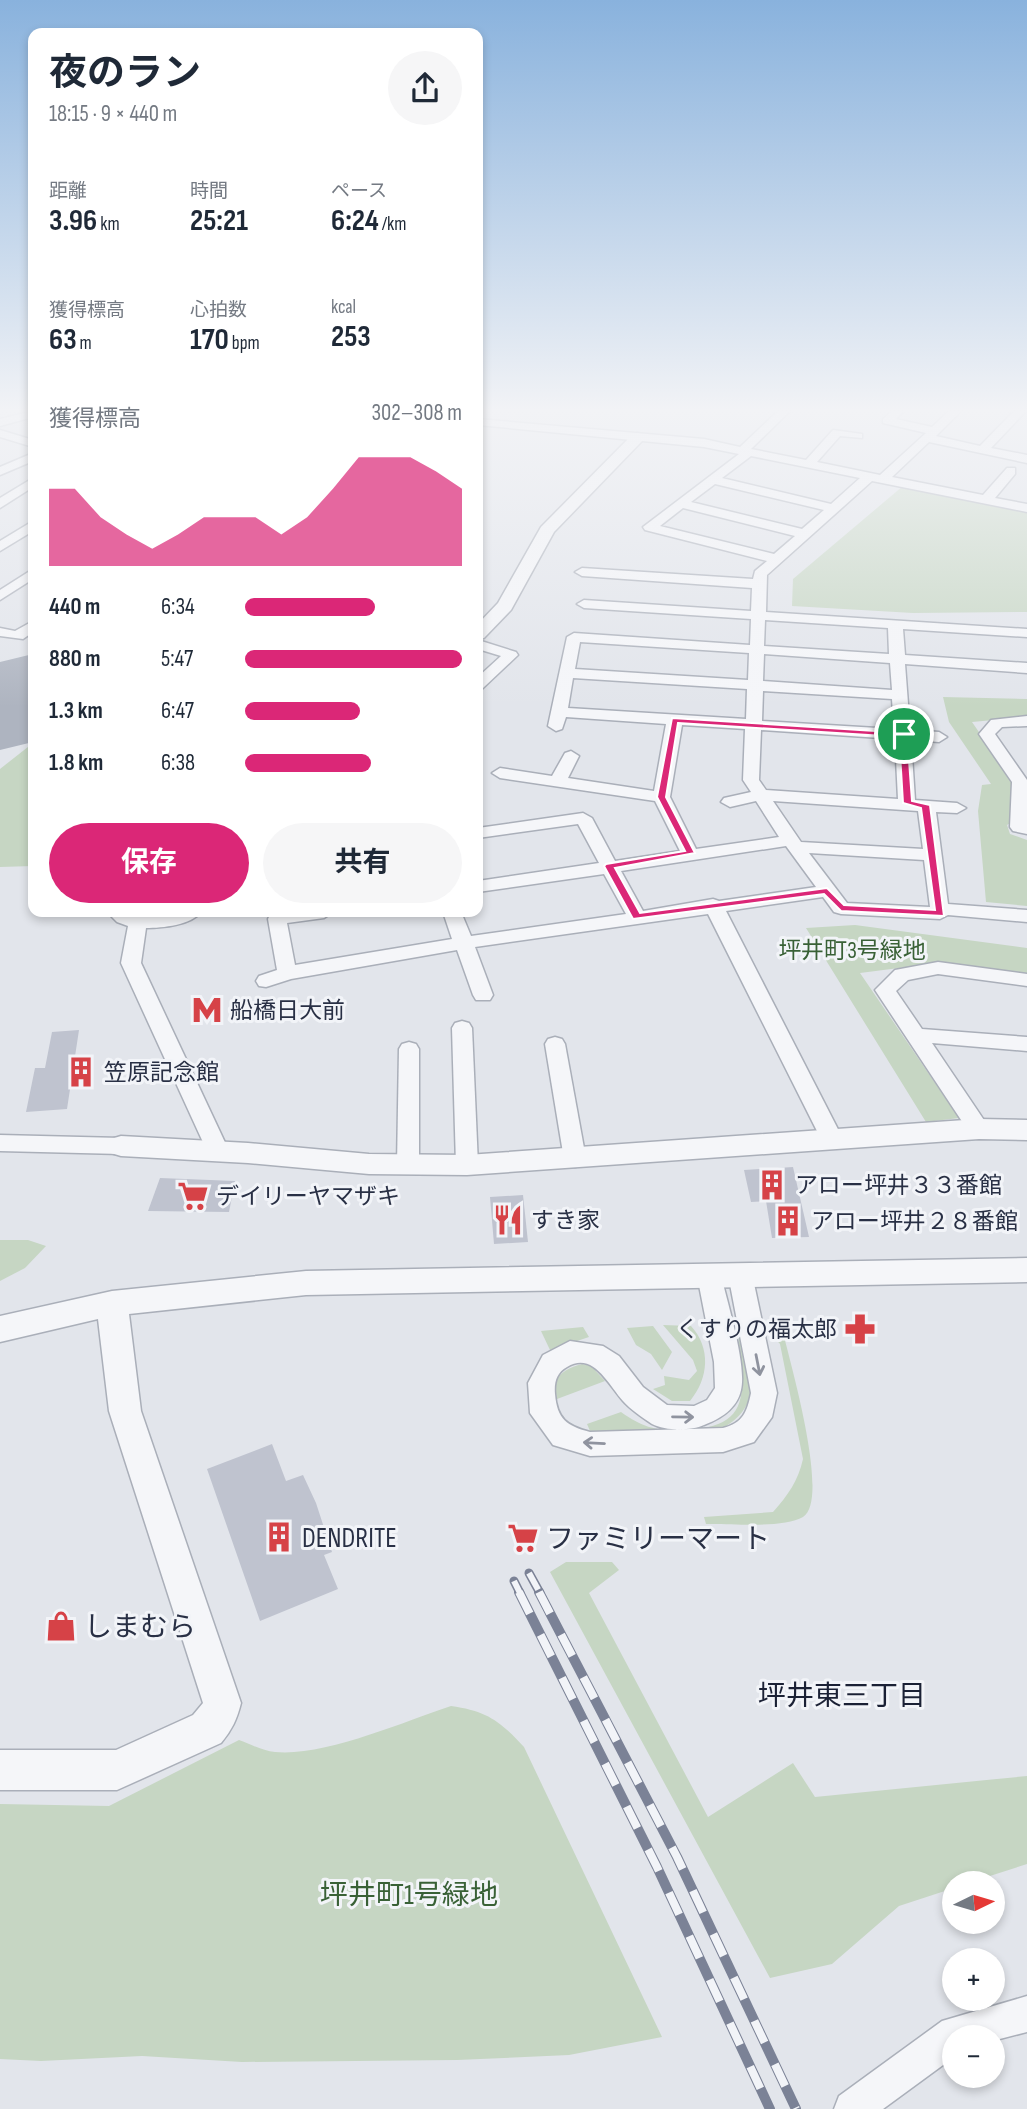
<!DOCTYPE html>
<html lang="ja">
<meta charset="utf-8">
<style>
body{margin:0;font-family:"Sofia Sans Condensed","Noto Sans JP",sans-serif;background:#f6f6f7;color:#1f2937;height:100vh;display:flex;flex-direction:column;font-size:26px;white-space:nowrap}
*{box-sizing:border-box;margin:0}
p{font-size:23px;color:#747a83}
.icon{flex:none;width:38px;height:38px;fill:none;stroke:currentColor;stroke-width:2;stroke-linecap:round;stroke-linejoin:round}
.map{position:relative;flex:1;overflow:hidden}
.drawer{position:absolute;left:28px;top:28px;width:455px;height:889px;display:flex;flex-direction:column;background:#fff;border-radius:14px;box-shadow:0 4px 10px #0003}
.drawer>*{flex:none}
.needle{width:46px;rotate:85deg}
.fabs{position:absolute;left:942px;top:1871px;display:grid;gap:14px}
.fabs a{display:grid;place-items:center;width:63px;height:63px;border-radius:50%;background:#fff;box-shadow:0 4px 10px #0003;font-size:35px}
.pin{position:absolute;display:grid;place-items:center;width:60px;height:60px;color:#fff;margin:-30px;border:4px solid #fff;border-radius:50%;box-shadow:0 2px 7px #0007}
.round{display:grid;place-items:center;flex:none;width:74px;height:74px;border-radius:37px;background:#f6f6f7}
.overview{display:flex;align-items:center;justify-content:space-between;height:119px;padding:0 21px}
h1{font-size:38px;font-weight:700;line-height:52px}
.metrics{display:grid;grid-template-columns:repeat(3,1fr);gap:10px;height:119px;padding:7px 21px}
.metrics div{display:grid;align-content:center}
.metrics b{font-size:30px;font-weight:700}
.metrics small{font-size:19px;font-weight:400}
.metrics p{font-size:19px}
.chart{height:196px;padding:14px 21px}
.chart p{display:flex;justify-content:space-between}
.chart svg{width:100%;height:126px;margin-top:7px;fill:#db2777;opacity:.7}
.button{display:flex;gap:14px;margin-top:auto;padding:14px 21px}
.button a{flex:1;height:80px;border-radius:42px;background:#db2777;color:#fff;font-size:28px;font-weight:700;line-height:80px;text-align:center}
.button a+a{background:#f6f6f7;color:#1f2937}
ul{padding:0 21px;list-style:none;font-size:23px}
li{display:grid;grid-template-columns:112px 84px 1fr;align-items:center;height:52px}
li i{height:18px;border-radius:9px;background:#db2777}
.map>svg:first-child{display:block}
.green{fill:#c6d6c3}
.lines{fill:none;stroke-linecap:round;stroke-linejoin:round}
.runway{fill:#aeb4c0;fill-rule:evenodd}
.building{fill:#bfc3cf}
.minor-casing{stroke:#aaafb9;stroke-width:3}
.tertiary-casing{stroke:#aaafb9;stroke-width:3}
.minor{fill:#f5f6f9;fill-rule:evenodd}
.tertiary{fill:#f5f6f9;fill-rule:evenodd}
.rail-far1-casing{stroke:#7b8296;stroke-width:9}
.rail-casing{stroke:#7b8296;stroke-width:10}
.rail-far1{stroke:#f2f4f8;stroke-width:6;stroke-dasharray:19;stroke-linecap:butt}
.rail{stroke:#f2f4f8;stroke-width:8;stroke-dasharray:24;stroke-linecap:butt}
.oneway{stroke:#8f939f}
.route{fill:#db2777;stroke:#fff;stroke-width:2;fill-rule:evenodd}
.labels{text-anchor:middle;stroke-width:6;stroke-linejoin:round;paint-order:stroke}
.park-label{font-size:23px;fill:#396136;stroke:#f2f4f8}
.poi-label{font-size:23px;fill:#293045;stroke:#f2f4f8;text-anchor:start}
.near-poi-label{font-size:28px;fill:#293045;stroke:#f2f4f8;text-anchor:start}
.near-neighbourhood-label{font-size:28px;fill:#1b2135;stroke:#f2f4f8}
.near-park-label{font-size:28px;fill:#396136;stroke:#f2f4f8}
</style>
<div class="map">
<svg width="1027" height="2109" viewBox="0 0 1027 2109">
<rect width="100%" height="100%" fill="#e2e5eb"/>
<!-- green -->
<g class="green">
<path d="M903 486 1027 511V612L913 613 792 606 793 579Z"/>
<path d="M943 697 1027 699V717L972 722 1014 783V821L1007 825 1010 834 1027 840V906L986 902 978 811 982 785 991 784 949 722Z"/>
<path d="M33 743V866L0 867V769Z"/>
<path d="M855 925 1027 948V975L938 963 860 973 959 1118 926 1122 806 928Z"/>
<path d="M0 1240H28L46 1246 25 1268 0 1281Z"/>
<path d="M769 1319 782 1328C789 1359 831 1500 803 1517 783 1529 729 1523 706 1524L704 1517 773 1512C788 1495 798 1481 803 1459L780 1344 772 1335Z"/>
<path d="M736 1324H744C750 1371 768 1406 716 1432L598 1433 590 1431 587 1424 621 1412C645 1429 658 1431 687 1430 736 1427 746 1409 741 1362 739 1350 739 1337 736 1324Z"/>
<path d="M663 1325 691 1326C711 1348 709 1378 690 1401H672L653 1389 665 1385 664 1376 689 1380 697 1371 693 1360Z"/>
<path d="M653 1326 672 1352 662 1370 651 1354 636 1345 627 1328Z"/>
<path d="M583 1327 589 1337 550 1350 541 1331Z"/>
<path d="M582 1364 591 1366 605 1381 557 1399 554 1383C560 1372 570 1367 582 1364Z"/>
<path d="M566 1562H612L619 1570 589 1593 708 1817 793 1763 815 1797 1027 1776V1864L968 1883H954V1888L899 1906 832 1964 770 1978 550 1572Z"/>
<path d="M451 1706C487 1711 500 1721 524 1747L662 2037 569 2055 457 2060 242 2062 142 2056 41 2061 0 2059V1804L109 1806 239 1740C250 1744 263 1751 275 1752 323 1757 403 1722 451 1706Z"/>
</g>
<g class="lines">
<!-- runway -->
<path class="runway" d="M33 654V742L0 750V662Z"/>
</g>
<!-- building -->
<g class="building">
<path d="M79 1030 67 1109 26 1112 35 1068H45L52 1032Z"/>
<path d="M793 1167 809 1237 772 1238 766 1201 751 1202 744 1170Z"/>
<path d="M160 1178 235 1181 229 1212 148 1211Z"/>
<path d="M523 1195 528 1242 494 1244 490 1197Z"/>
<path d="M272 1444 286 1481 303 1475 316 1503 332 1552 324 1555 338 1589 260 1621 207 1469Z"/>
</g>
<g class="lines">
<!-- minor casing -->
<g class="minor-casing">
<g id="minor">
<path d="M33 411V417L0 426V419Z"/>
<path d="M778 411H790L751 449 806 460 833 430 862 434V438L840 436 817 462 880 475 926 433 883 423V419L892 411H904L896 419 932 427 949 411H961L936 436 980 446 1014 411H1026L991 448 1027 455V463L929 442 892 477 983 495 1007 468H1015V474L995 498 1027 504V512L872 481 767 575 766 612 1027 629V637L903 629 905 655 1027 663V673L905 664 910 730 939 732 947 737 939 742 911 740 915 800 957 803 966 808 957 813 936 812 948 904 1027 910V922L948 915 940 919 841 914 834 912 823 897 726 911 843 1139 840 1145 832 1147 824 1145 821 1139 708 914 475 947 493 995 490 1000H476L473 995 457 950 291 979 266 987 259 986 256 981 259 976 277 970 268 919 270 915 287 912H333L324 918 287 923 295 965 452 939 443 912H461L471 936 626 914 604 874 478 892V881L599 863 578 824 478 838V828L583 813 592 818 615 861 680 851 655 801 500 778 492 773 500 768 552 776 565 753 571 751 579 756 568 778 654 791 666 724 566 717 562 729 556 731 548 726 567 637 574 633 750 645 751 619 584 608 577 604 584 600 751 611 752 588 582 576 575 572 582 568 753 579 755 571 767 561 645 530 643 527 739 454 704 447 478 425V419L704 439 740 447ZM751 456 860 478 831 504 722 478ZM715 484 824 510 802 529 691 502ZM683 508 795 536 774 554 660 526ZM765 620 888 628 889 654 764 646ZM580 642 749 653 748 680 575 669ZM764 654 890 663 892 690 763 681ZM573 678 747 689 746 719 568 708ZM763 691 892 699 894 729 762 721ZM682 725 745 729 743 780 751 792 724 798 721 802 730 807 756 801 779 837 696 849 670 797ZM761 730 895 739 898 799 766 790 759 780ZM773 801 918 811 923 849 801 842ZM786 846 816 887 719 901 713 899 643 911 621 871ZM809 853 924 860 930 907 847 903Z"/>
<path d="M0 430 33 440V447L0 437Z"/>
<path d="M33 453V461L0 475V467Z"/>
<path d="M33 478V487L0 508V498Z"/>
<path d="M33 521V531L0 551V541Z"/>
<path d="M33 569V579L0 600V590Z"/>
<path d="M33 621V632L23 639 0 636V628L15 631Z"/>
<path d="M478 640 516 652 518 655 483 688 478 690V677L501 656 478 649Z"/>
<path d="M1027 716V726L1002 727 995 734 1027 780V834L1013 831 1010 827 1012 782 979 734 991 720Z"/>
<path d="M107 912C122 912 136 917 151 917 168 916 184 911 201 912 191 925 163 928 146 928L141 963 229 1151 226 1157 218 1159 210 1157 207 1151 121 963 128 926 117 922Z"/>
<path d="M938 962 1027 974V986L938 974 908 980 896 991 922 1029 1027 1037V1051L932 1043 990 1129 987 1135 979 1137 971 1135 875 990 895 970Z"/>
<path d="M462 1021 469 1023 472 1028 478 1165 475 1171 467 1173 459 1171 456 1165 452 1028 455 1023Z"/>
<path d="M555 1037 562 1039 565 1044 586 1159 583 1165 575 1167 567 1165 564 1159 545 1044 548 1039Z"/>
<path d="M409 1042 416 1044 419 1049V1165L416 1171 408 1173 400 1171 397 1165 399 1049 402 1044Z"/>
<path d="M0 1135 121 1138 129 1140 132 1146 129 1152 121 1154 0 1151Z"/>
<path d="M740 1264 749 1267 752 1274 777 1393 772 1417 754 1442 723 1452 590 1456 553 1445 530 1413 528 1383 543 1355 570 1341 603 1346 619 1356 643 1387 667 1405 694 1406 707 1400 715 1388 714 1362 697 1275 700 1268 709 1265 718 1268 721 1275C727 1302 747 1365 741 1390 737 1409 720 1419 704 1425 691 1431 665 1431 652 1424 643 1418 630 1409 623 1401 608 1384 593 1351 567 1367 556 1373 554 1383 555 1394 557 1419 567 1426 590 1432L723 1428C743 1423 747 1412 751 1393L728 1274 731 1267Z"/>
<path d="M1027 1996V2032L992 2041V2037H954V2057L883 2109H834L839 2096 942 2021Z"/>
</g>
</g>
<!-- tertiary casing -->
<g class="tertiary-casing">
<g id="tertiary">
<path d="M638 433 645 437 643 440 554 532 511 610 484 638 478 639V624L498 603 541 527 633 434Z"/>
<path d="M979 1119 1027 1120V1140L979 1139 467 1175 369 1174 248 1163 121 1156 111 1153 107 1146 111 1139 121 1136 248 1143 369 1154 467 1155Z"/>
<path d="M1027 1258V1282L306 1295 129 1314 141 1411 241 1703C237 1719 232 1730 221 1743L117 1790H0V1750H116L193 1715 203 1703 109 1411 98 1319 0 1342V1316L112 1291 306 1271Z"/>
</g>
</g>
<!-- minor -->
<use href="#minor" class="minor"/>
<!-- tertiary -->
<use href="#tertiary" class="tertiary"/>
<!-- rail-far1 casing -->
<g class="rail-far1-casing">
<g id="rail-far1">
<path d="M529 1573 540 1593"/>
<path d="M514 1581 520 1593"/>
</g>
</g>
<!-- rail casing -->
<g class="rail-casing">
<g id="rail">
<path d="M519 1592 657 1867 770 2109"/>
<path d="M539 1592 677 1857 796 2109"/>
</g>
</g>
<!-- rail-far1 -->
<use href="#rail-far1" class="rail-far1"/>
<!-- rail -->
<use href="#rail" class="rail"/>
</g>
<!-- one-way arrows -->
<defs><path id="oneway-shaft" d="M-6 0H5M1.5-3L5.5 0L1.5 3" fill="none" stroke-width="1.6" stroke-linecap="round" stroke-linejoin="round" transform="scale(1.75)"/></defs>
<g class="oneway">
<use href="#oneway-shaft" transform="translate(758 1365) rotate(79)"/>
<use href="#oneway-shaft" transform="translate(683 1417) rotate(1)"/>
<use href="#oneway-shaft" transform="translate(594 1443) rotate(-177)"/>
</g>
<!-- sky -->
<linearGradient id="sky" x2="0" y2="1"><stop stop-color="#89b2dd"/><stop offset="0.58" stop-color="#f2f3f6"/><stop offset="1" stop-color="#f2f3f6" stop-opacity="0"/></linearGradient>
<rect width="1027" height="707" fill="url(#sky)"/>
<!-- route -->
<path class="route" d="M672 718 907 733 912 801 930 805 944 916 841 911 824 894 633 919 604 866 606 864 685 851 657 797ZM678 723 899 737 903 803 921 808 935 910 844 905 827 888 640 913 615 868 695 853 666 797Z"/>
<!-- icons -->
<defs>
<g id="metro-bare" transform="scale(2.415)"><path d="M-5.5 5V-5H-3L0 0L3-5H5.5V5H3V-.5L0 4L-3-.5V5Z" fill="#d64247" stroke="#f2f4f8" stroke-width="2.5" paint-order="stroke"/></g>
<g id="building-bare" transform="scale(2.415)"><path d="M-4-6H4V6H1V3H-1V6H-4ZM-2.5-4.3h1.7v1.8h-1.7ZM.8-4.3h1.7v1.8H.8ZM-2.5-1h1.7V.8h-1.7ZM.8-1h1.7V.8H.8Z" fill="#d64247" stroke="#f2f4f8" stroke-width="2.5" paint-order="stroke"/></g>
<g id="supermarket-bare" transform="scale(2.415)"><path d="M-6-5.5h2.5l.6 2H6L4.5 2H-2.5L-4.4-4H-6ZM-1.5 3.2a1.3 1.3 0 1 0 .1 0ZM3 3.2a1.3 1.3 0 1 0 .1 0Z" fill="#d64247" stroke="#f2f4f8" stroke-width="2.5" paint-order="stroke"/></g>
<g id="restaurant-bare" transform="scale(2.415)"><path d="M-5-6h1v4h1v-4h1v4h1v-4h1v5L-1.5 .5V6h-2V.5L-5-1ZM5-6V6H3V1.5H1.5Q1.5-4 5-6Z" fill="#d64247" stroke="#f2f4f8" stroke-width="2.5" paint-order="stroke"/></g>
<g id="pharmacy-bare" transform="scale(2.415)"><path d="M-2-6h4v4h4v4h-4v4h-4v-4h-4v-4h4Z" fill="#d64247" stroke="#f2f4f8" stroke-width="2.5" paint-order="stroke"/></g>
<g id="shop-bare" transform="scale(2.415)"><path d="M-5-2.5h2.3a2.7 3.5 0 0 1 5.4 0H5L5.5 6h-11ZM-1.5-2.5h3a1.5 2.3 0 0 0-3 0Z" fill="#d64247" stroke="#f2f4f8" stroke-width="2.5" paint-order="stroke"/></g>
</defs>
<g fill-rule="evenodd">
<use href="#metro-bare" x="207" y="1010"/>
<use href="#building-bare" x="81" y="1072"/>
<use href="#building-bare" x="772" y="1185"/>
<use href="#supermarket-bare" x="193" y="1196"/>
<use href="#restaurant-bare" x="508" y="1220"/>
<use href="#building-bare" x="788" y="1221"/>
<use href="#pharmacy-bare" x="860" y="1329"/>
<use href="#building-bare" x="279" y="1537"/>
<use href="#supermarket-bare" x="523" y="1538"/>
<use href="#shop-bare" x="61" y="1626"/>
</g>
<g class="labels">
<!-- park labels -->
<g class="park-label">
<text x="852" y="958">坪井町3号緑地</text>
</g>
<!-- poi labels -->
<g class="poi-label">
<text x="230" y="1018">船橋日大前</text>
<text x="104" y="1080">笠原記念館</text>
<text x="795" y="1193">アロー坪井３３番館</text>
<text x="216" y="1204">デイリーヤマザキ</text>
<text x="531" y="1228">すき家</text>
<text x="811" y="1229">アロー坪井２８番館</text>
<text x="837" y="1337" text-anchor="end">くすりの福太郎</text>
</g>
<!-- near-poi labels -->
<g class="near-poi-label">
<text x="302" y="1547">DENDRITE</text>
<text x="546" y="1548">ファミリーマート</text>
<text x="84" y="1636">しまむら</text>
</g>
<!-- near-neighbourhood labels -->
<g class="near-neighbourhood-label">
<text x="842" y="1705">坪井東三丁目</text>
</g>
<!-- near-park labels -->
<g class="near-park-label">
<text x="409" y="1904">坪井町1号緑地</text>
</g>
</g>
</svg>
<div class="fabs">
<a><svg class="needle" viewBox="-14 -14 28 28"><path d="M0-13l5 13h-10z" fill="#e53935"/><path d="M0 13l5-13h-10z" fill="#747a83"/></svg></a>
<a>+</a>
<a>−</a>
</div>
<div class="pin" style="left:904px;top:734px;background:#1e9e55"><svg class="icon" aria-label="arrive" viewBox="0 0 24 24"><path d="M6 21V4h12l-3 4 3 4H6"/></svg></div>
<section class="drawer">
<div class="overview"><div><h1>夜のラン</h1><p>18:15 · 9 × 440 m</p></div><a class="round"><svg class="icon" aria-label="share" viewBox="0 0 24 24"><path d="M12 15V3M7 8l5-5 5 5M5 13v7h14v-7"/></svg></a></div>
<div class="metrics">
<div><p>距離</p><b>3.96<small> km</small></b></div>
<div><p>時間</p><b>25:21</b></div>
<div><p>ペース</p><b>6:24<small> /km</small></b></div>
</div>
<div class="metrics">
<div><p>獲得標高</p><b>63<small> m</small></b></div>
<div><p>心拍数</p><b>170<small> bpm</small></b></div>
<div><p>kcal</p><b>253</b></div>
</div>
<div class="chart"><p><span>獲得標高</span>302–308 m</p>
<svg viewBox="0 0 160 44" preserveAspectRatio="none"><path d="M0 44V17L10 17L20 27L30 33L40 38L50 33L60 27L70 27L80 27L90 33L100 27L110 17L120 6L130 6L140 6L150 11L160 17V44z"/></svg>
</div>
<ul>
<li><b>440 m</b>6:34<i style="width:60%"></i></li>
<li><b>880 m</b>5:47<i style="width:100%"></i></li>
<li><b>1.3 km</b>6:47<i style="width:53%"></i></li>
<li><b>1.8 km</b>6:38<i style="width:58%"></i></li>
</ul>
<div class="button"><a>保存</a><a>共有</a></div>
</section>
</div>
